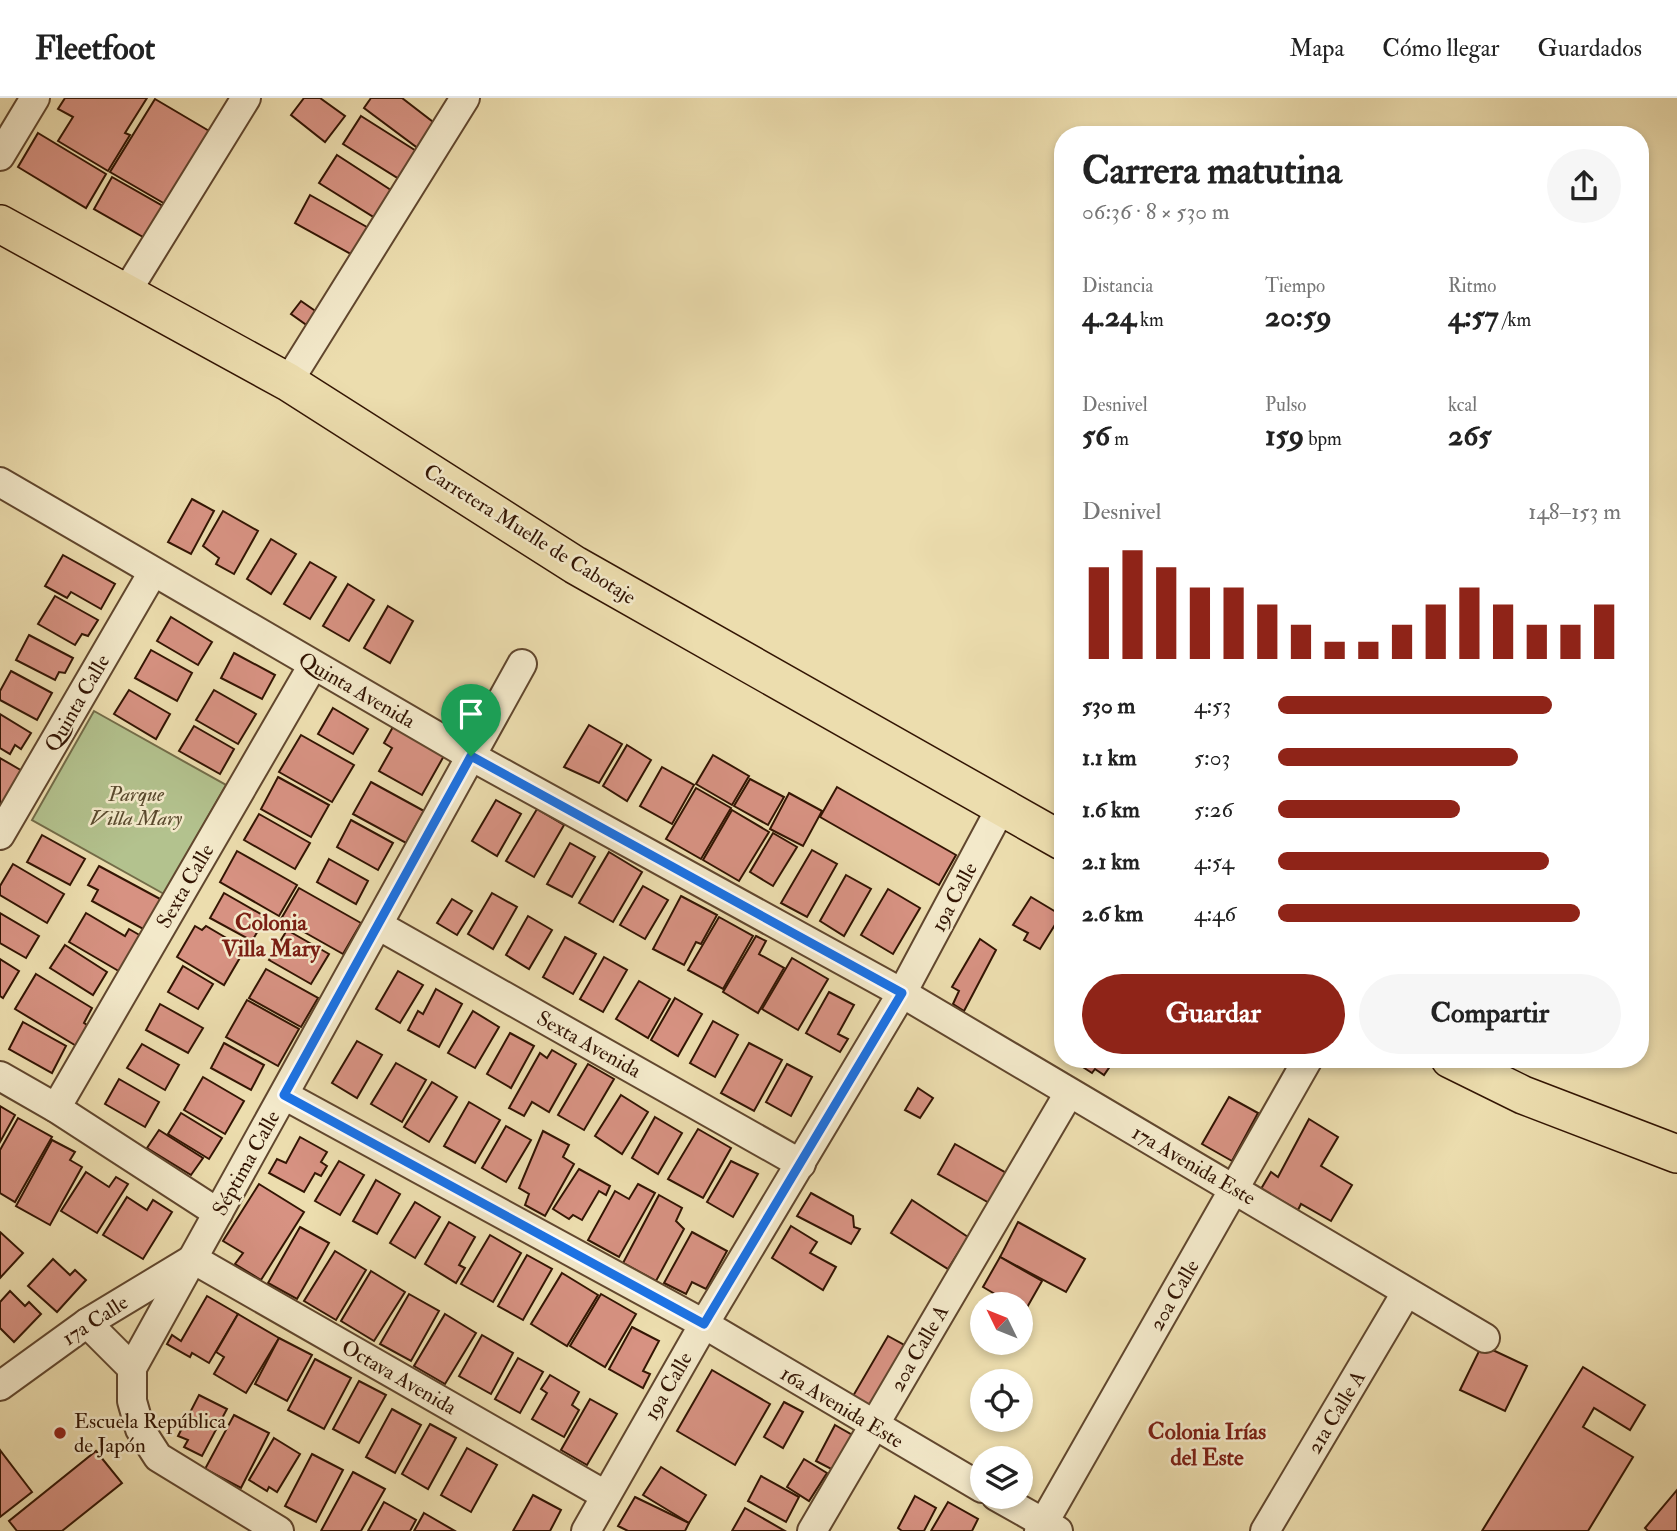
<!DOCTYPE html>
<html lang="es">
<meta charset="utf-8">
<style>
body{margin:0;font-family:"IM FELL Double Pica",serif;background:#f6f6f6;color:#222;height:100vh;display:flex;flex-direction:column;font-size:26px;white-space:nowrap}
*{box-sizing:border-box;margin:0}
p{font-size:23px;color:#767676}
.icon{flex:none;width:38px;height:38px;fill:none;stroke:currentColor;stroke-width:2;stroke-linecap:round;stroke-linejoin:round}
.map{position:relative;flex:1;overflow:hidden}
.drawer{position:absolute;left:1054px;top:28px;width:595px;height:942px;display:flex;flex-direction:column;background:#fff;border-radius:28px;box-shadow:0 4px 10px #0003}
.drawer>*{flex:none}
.needle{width:46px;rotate:313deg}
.buttons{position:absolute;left:970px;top:1194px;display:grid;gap:14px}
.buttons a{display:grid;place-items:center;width:63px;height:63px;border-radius:50%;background:#fff;box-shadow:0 4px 10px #0003;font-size:35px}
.pin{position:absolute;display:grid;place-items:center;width:60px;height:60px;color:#fff;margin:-72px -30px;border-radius:50% 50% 50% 0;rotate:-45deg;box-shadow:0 0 7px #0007}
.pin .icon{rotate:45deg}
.round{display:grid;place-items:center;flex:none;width:74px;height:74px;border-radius:37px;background:#f6f6f6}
.headline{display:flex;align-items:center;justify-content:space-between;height:119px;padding:0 28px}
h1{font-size:38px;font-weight:800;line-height:52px}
.stats{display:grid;grid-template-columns:repeat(3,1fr);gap:10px;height:119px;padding:7px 28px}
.stats div{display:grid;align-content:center}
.stats b{font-size:30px;font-weight:800}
.stats small{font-size:19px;font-weight:400}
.stats p{font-size:19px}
.chart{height:196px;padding:14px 28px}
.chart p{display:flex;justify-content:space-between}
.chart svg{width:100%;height:126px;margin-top:7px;stroke:#8f2418;stroke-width:6}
.cta{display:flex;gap:14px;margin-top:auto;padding:14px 28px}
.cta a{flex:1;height:80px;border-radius:42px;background:#8f2418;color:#fff;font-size:28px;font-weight:800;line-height:80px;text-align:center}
.cta a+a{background:#f6f6f6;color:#222}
ul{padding:0 28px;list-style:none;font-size:23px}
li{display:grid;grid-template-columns:112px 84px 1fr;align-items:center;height:52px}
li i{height:18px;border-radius:9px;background:#8f2418}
header{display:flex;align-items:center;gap:42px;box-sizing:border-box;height:98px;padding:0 35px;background:#fff;border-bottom:2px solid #e0e0e0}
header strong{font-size:33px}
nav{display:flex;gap:38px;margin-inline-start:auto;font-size:24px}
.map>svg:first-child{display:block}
.green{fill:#b3c28e;stroke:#736c48;stroke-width:2}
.building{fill:#d79282;stroke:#331503;stroke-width:2}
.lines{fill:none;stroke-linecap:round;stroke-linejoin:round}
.minor-casing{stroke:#61472e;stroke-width:32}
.major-casing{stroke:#331503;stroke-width:40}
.minor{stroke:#f3e9ca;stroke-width:28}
.major{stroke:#ecddae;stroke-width:37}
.route-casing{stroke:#fff;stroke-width:14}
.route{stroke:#1a73e8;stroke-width:9}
.poi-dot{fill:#8f2418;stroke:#f3e9ca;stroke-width:2.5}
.labels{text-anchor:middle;stroke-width:5;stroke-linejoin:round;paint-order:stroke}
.street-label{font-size:21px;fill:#331503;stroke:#f3e9ca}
.park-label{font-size:21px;font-style:italic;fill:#59492d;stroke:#f3e9ca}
.poi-label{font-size:21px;fill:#331503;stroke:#f3e9ca;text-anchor:start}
.neighbourhood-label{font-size:23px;font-weight:bold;fill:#7a1f14;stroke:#f3e9ca}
</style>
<header>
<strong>Fleetfoot</strong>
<nav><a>Mapa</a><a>Cómo llegar</a><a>Guardados</a></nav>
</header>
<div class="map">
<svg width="1677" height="1433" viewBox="0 0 1677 1433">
<rect width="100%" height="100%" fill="#ecddae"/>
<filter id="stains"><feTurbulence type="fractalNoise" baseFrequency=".00286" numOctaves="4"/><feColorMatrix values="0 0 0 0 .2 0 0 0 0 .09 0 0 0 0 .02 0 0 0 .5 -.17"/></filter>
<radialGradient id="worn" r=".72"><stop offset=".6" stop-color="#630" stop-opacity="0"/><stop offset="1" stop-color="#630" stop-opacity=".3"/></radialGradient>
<!-- green -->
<path class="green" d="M94 613 226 687 164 796 32 722Z"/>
<!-- building -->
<g class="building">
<path d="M65 0H147L125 35 130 37 108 73 58 43 73 19 58 11Z"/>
<path d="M304 0H320L345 18 325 44 291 17Z"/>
<path d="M371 0H402L437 27 419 51 364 10Z"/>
<path d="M155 1 216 37 172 110 110 74Z"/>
<path d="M361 18 421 56 404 84 343 46Z"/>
<path d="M38 35 106 76 86 110 18 69Z"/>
<path d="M337 57 397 96 380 123 319 85Z"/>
<path d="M112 79 168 111 150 143 94 111Z"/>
<path d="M310 97 374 133 358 160 295 125Z"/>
<path d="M301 203 324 219 315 233 291 216Z"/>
<path d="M192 401 214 413 191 456 168 444Z"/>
<path d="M223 413 258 433 234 476 216 466 219 460 203 448Z"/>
<path d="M271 441 296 456 271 496 247 481Z"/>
<path d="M63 457 115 486 101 511 71 494 67 500 45 488Z"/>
<path d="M310 464 336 479 310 521 284 506Z"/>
<path d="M348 486 374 502 349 543 323 528Z"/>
<path d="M55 498 98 522 88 538 82 536 75 547 38 526Z"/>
<path d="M388 508 413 523 390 565 364 550Z"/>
<path d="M171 519 212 544 198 567 157 543Z"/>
<path d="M29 537 73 560 65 575 59 574 55 582 16 562Z"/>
<path d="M151 552 192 575 177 603 135 580Z"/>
<path d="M234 555 275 577 262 601 221 580Z"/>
<path d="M11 573 52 595 37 622 0 602V593Z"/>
<path d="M129 592 170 616 156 641 114 616Z"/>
<path d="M214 592 256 616 238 646 196 622Z"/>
<path d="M333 610 368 631 353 656 318 636Z"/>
<path d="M0 616 31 635 21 651 15 647 10 656 0 650Z"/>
<path d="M394 627 445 656 422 697 379 673 392 650 384 645Z"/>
<path d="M589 627 622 646 599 685 564 669Z"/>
<path d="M194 628 234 651 220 676 179 653Z"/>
<path d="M301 637 354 667 332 704 279 674Z"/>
<path d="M627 647 651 662 627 703 603 688Z"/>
<path d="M713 657 749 678 732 707 696 686Z"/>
<path d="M0 660 24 674 4 709 0 707Z"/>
<path d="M662 669 694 687 672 726 640 708Z"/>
<path d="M278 679 329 707 311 739 261 711Z"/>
<path d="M750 681 784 699 768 727 734 708Z"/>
<path d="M371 684 424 713 406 745 353 716Z"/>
<path d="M837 689 956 757 939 787 820 719Z"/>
<path d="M696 690 731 710 701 761 666 741Z"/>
<path d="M789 695 822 713 803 748 770 731Z"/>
<path d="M496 702 521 716 497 758 472 743Z"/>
<path d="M537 711 564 727 534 779 506 763Z"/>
<path d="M732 712 769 734 739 783 703 762Z"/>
<path d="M259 716 310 745 295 771 244 742Z"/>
<path d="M351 722 393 745 378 772 337 749Z"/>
<path d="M773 735 797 749 773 788 750 774Z"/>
<path d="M42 737 85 761 70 787 27 764Z"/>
<path d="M570 745 595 759 572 799 547 786Z"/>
<path d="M812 752 837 766 807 819 781 805Z"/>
<path d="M237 753 297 787 279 818 220 784Z"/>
<path d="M609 754 642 774 613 824 579 805Z"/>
<path d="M329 761 368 783 356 806 317 784Z"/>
<path d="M13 766 64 796 47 825 0 797V788Z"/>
<path d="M99 768 162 802 145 832 92 803 98 792 88 787Z"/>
<path d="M846 777 871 791 844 838 820 823Z"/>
<path d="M643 788 668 802 645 841 620 827Z"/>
<path d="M299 790 361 825 343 856 281 821Z"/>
<path d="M888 791 920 810 893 856 861 837Z"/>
<path d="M224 795 266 819 252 843 210 820Z"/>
<path d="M492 795 517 809 493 851 468 836Z"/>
<path d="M681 798 717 817 701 846 696 844 684 867 653 851Z"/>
<path d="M1031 799 1061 817 1040 851 1024 842 1028 835 1013 827Z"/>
<path d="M452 801 472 813 457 837 437 825Z"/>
<path d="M0 815 39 838 26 860 0 845Z"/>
<path d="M86 815 125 838 129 831 143 839 122 875 69 844Z"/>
<path d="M528 818 552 832 529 871 506 857Z"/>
<path d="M719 819 753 838 723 891 688 872Z"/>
<path d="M195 828 202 832 206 828 245 851 224 887 177 859Z"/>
<path d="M287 832 329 856 311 886 269 862Z"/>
<path d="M756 838 766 843 759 856 784 870 758 915 723 894Z"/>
<path d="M565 839 596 856 573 896 543 879Z"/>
<path d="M980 841 996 852 964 913 953 906 959 893 952 889Z"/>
<path d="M65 847 107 874 93 897 50 870Z"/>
<path d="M604 859 627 872 603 914 580 901Z"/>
<path d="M792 860 828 881 798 932 762 911Z"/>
<path d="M0 861 19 873 3 900 0 898Z"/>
<path d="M183 868 213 886 198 911 168 894Z"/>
<path d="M266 871 318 900 301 929 249 900Z"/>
<path d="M398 873 423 887 400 925 376 911Z"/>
<path d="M36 876 92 910 84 925 90 929 78 949 15 911Z"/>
<path d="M639 883 670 901 648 940 616 921Z"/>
<path d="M436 891 462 906 439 949 408 932 418 913 423 916Z"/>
<path d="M829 894 854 907 838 936 848 941 840 954 806 935Z"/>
<path d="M675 900 702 916 678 958 651 942Z"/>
<path d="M247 902 299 931 278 968 226 939Z"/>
<path d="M160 906 203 930 188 955 146 932Z"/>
<path d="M473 913 499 929 475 970 448 955Z"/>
<path d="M713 923 738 937 715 979 690 965Z"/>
<path d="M23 924 66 948 52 975 9 951Z"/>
<path d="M510 935 534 948 511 990 487 976Z"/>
<path d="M357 943 382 957 357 1000 332 985Z"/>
<path d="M224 945 264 967 251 992 211 970Z"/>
<path d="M749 945 782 962 754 1013 721 995Z"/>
<path d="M142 946 179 967 165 992 127 970Z"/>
<path d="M552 952 576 966 549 1014 532 1004 524 1018 509 1010 540 955 547 960Z"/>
<path d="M1077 961H1115L1104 977 1095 971 1092 975 1075 964Z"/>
<path d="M396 965 426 982 402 1024 371 1006Z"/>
<path d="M588 966 614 981 584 1032 558 1017Z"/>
<path d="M787 966 812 979 791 1018 766 1004Z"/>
<path d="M203 979 244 1003 225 1036 184 1012Z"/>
<path d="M119 981 159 1004 145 1029 105 1006Z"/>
<path d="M432 984 457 999 429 1044 404 1029Z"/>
<path d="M918 990 933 1000 920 1020 905 1012Z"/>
<path d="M621 997 648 1014 622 1056 595 1038Z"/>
<path d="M1229 999 1258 1015 1232 1063 1202 1046Z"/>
<path d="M469 1004 500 1022 475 1065 444 1048Z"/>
<path d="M0 1008 15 1017 0 1044Z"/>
<path d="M181 1015 222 1040 209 1061 168 1036Z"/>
<path d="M655 1019 682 1035 658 1076 632 1060Z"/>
<path d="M18 1020 52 1039 15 1104 0 1095V1052Z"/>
<path d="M1309 1021 1338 1039 1321 1068 1352 1087 1331 1123 1301 1106 1298 1112 1261 1091 1271 1074 1278 1079Z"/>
<path d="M506 1028 531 1042 506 1084 482 1070Z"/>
<path d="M698 1031 731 1050 703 1100 668 1081Z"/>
<path d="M159 1032 203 1060 191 1077 147 1050Z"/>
<path d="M543 1033 569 1047 563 1059 574 1066 545 1118 525 1107 529 1096 519 1090Z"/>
<path d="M300 1039 327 1054 321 1064 327 1068 321 1078 315 1075 304 1094 269 1075 277 1061 286 1065Z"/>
<path d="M52 1042 75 1054 70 1062 82 1069 50 1127 16 1108Z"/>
<path d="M955 1046 1008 1076 991 1106 938 1076Z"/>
<path d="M339 1063 364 1077 340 1117 315 1103Z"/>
<path d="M731 1063 758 1076 733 1119 707 1104Z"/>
<path d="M579 1071 610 1088 606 1097 599 1093 582 1122 573 1117 569 1121 553 1111Z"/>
<path d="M86 1074 109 1089 116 1079 128 1086 97 1135 61 1113Z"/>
<path d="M376 1082 400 1096 377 1136 353 1123Z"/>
<path d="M259 1086 304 1114 261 1182 235 1166 243 1155 223 1143Z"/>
<path d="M638 1086 655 1095 619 1159 588 1142 615 1093 629 1101Z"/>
<path d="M811 1095 853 1118 854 1129 860 1131 851 1146 797 1118Z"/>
<path d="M659 1097 682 1110 676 1123 684 1131 656 1183 623 1165Z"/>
<path d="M127 1099 147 1112 153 1102 172 1114 143 1161 103 1137Z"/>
<path d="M912 1102 968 1139 948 1171 891 1135Z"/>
<path d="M415 1104 440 1119 415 1160 390 1145Z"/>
<path d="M449 1124 475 1139 459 1167 465 1170 456 1185 425 1166Z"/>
<path d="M1018 1124 1085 1161 1066 1194 1000 1159Z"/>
<path d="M791 1128 817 1144 810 1155 836 1169 823 1192 772 1160Z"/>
<path d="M300 1129 329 1145 297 1201 268 1185Z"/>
<path d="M0 1134 23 1155 0 1180Z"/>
<path d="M692 1134 727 1153 706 1191 692 1184 686 1196 664 1185Z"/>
<path d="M490 1137 521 1155 493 1204 461 1186Z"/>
<path d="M335 1153 366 1172 336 1222 304 1203Z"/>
<path d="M527 1157 552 1171 523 1222 498 1208Z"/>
<path d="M1000 1159 1042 1183 1025 1213 1020 1206H1012L983 1189Z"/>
<path d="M53 1161 70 1177 75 1172 86 1182 57 1214 28 1188Z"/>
<path d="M371 1173 405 1194 374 1243 341 1223Z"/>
<path d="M562 1175 598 1197 567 1248 531 1226Z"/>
<path d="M10 1193 25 1208 29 1204 41 1216 14 1244 0 1230V1204Z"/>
<path d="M409 1196 439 1213 411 1263 380 1246Z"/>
<path d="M601 1196 636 1216 605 1269 570 1248Z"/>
<path d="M207 1198 238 1216 209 1265 192 1255 190 1259 167 1246 172 1237 181 1243Z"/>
<path d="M238 1216 279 1240 246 1295 214 1276 224 1259 216 1254Z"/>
<path d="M445 1216 476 1235 445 1286 414 1268Z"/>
<path d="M632 1229 659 1243 643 1273 650 1276 643 1290 609 1271Z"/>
<path d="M482 1237 513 1255 491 1296 459 1278Z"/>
<path d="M888 1238 906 1248 871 1308 853 1298Z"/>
<path d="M279 1240 312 1257 287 1303 255 1286Z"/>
<path d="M1482 1247 1527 1268 1505 1313 1460 1292Z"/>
<path d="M518 1260 543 1274 520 1315 495 1301Z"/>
<path d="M315 1261 351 1280 324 1331 288 1312Z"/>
<path d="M1583 1269 1645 1307 1630 1332 1594 1310 1583 1329 1633 1359 1588 1433H1482Z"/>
<path d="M712 1272 770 1306 735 1367 677 1333Z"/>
<path d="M550 1277 579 1294 572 1307 579 1312 564 1339 532 1321 547 1295 541 1291Z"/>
<path d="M359 1283 386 1297 359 1345 333 1331Z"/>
<path d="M199 1297 227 1311 202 1358 184 1349 188 1342 178 1338Z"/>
<path d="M590 1301 617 1316 587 1367 561 1352Z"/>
<path d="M784 1304 803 1314 783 1350 764 1339Z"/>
<path d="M392 1311 421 1327 395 1375 366 1359Z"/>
<path d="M234 1317 269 1335 241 1390 205 1371Z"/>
<path d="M430 1326 456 1340 428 1391 402 1376Z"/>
<path d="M835 1327 854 1338 835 1373 816 1363Z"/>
<path d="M274 1340 300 1356 277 1394 269 1389 267 1393 249 1382Z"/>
<path d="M467 1350 497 1367 471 1414 441 1397Z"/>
<path d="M0 1352 32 1394 0 1419Z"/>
<path d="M96 1353 122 1385 62 1433H17L9 1423Z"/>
<path d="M312 1356 343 1372 316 1424 285 1408Z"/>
<path d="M804 1361 827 1375 809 1403 787 1389Z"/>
<path d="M661 1369 706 1397 689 1425 643 1397Z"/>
<path d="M353 1374 385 1391 361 1433H321Z"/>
<path d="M761 1378 799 1399 786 1424 748 1403Z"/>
<path d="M1677 1392V1433H1648L1645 1430Z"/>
<path d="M533 1397 561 1412 550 1433H513Z"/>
<path d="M915 1398 936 1410 924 1433H902L898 1430Z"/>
<path d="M635 1399 689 1425 685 1433H628L618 1428Z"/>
<path d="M384 1404 416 1422 410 1433H368Z"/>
<path d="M948 1404 978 1421 972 1433H931Z"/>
<path d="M745 1410 785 1433H732Z"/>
<path d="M424 1415 455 1433H414Z"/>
</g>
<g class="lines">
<!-- minor casing -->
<g class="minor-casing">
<g id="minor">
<path d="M0 58 35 0"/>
<path d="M125 196 246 0"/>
<path d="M288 284 465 0"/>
<path d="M0 384 471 658 902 895 1485 1240"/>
<path d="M0 737 153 474"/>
<path d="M378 827 801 1066"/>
<path d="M0 978 56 1010 218 1115"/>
<path d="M284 997 704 1226 982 1390"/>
<path d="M56 1010 313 567"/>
<path d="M87 1225 132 1270V1303L140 1331 158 1359 279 1433"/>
<path d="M132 1270 522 566"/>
<path d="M0 1288 87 1225 193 1161 605 1397"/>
<path d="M996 1398 1058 1433"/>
<path d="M586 1433 704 1226 902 895 1002 708"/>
<path d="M812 1433 1069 995"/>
<path d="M1039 1433 1308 961"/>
<path d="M1265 1433 1406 1195"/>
</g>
</g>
<!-- major casing -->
<g class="major-casing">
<g id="major">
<path d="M0 126 288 284 575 467 1062 743"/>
<path d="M1450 961 1523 997 1677 1056"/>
</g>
</g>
<!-- minor -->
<use href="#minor" class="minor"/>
<!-- major -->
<use href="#major" class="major"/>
</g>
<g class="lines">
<!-- route casing -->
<g class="route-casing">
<path id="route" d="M471 658 902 895 704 1226 284 997Z"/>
</g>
<!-- route -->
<use href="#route" class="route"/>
</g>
<!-- markers -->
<circle class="poi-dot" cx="60" cy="1335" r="7"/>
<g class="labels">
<!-- street labels -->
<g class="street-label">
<text transform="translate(530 436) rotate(32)" y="7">Carretera Muelle de Cabotaje</text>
<text transform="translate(357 592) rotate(30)" y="7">Quinta Avenida</text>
<text transform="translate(77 605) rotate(-60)" y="7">Quinta Calle</text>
<text transform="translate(185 788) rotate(-60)" y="7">Sexta Calle</text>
<text transform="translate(954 799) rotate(-62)" y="7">19a Calle</text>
<text transform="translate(589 946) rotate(29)" y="7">Sexta Avenida</text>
<text transform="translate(246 1065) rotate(-61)" y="7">Séptima Calle</text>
<text transform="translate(1194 1067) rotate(30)" y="7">17a Avenida Este</text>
<text transform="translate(1174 1197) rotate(-60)" y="7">20a Calle</text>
<text transform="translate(95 1222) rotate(-33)" y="7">17a Calle</text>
<text transform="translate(919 1250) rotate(-60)" y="7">20a Calle A</text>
<text transform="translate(399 1279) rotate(30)" y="7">Octava Avenida</text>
<text transform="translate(668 1288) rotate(-60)" y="7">19a Calle</text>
<text transform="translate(842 1309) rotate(31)" y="7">16a Avenida Este</text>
<text transform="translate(1336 1314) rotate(-59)" y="7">21a Calle A</text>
</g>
<!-- park labels -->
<g class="park-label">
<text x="136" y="703">Parque<tspan x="136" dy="24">Villa Mary</tspan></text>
</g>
<!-- poi labels -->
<g class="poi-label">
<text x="74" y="1330">Escuela República<tspan x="74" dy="24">de Japón</tspan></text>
</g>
<!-- neighbourhood labels -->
<g class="neighbourhood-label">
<text x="271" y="832">Colonia<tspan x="271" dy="26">Villa Mary</tspan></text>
<text x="1207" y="1341">Colonia Irías<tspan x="1207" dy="26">del Este</tspan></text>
</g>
</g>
<rect width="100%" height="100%" filter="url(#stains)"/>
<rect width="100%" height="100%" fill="url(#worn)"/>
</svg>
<div class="buttons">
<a><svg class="needle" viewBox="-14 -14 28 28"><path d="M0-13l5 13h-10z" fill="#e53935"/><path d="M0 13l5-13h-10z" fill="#767676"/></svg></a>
<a><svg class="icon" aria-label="locate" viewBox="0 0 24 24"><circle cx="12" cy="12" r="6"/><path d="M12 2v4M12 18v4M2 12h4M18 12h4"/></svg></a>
<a><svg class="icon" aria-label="layers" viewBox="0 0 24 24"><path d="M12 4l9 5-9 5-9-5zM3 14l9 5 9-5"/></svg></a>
</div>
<div class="pin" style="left:471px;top:658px;background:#1e9e55"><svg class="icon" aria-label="arrive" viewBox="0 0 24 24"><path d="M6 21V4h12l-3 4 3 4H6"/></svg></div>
<section class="drawer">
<div class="headline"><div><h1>Carrera matutina</h1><p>06:36 · 8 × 530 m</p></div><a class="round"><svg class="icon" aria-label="share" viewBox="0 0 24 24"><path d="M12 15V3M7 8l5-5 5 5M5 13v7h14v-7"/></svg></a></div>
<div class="stats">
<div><p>Distancia</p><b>4.24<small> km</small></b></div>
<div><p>Tiempo</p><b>20:59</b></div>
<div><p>Ritmo</p><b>4:57<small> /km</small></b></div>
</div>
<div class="stats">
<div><p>Desnivel</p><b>56<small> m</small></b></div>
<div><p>Pulso</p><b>159<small> bpm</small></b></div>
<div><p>kcal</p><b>265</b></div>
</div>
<div class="chart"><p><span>Desnivel</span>148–153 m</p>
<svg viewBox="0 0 160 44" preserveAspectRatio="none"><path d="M5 44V12M15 44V6M25 44V12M35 44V19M45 44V19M55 44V25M65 44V32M75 44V38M85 44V38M95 44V32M105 44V25M115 44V19M125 44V25M135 44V32M145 44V32M155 44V25"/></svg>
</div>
<ul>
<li><b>530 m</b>4:53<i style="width:80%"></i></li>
<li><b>1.1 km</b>5:03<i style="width:70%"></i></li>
<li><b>1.6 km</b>5:26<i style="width:53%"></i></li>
<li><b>2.1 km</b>4:54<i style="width:79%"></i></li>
<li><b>2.6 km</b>4:46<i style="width:88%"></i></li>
</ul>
<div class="cta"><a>Guardar</a><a>Compartir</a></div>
</section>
</div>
